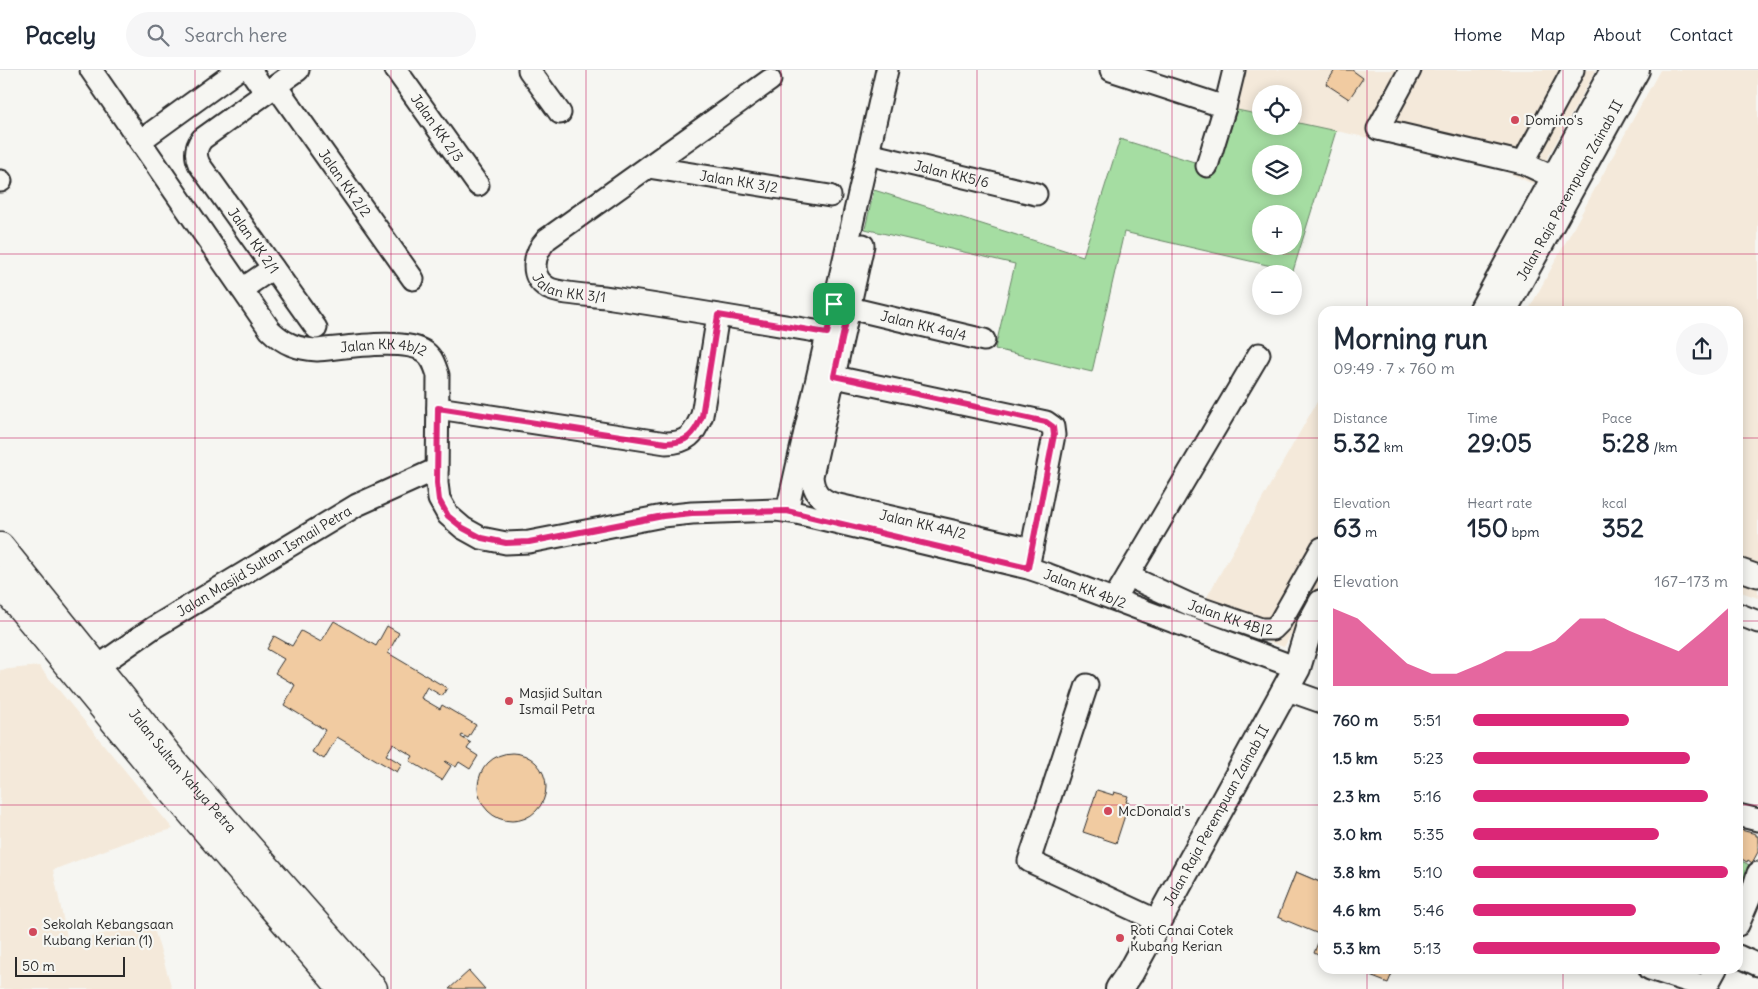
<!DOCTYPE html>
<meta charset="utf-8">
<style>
body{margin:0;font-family:Delius,sans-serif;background:#f6f6f7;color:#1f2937;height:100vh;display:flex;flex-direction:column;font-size:19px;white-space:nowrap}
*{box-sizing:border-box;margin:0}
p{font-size:16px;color:#747a83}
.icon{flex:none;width:28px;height:28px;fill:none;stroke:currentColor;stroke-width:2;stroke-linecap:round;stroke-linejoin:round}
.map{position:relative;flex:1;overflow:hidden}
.panel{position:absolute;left:1318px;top:236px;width:425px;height:668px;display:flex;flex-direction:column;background:#fff;border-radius:15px;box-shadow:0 2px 12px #0003}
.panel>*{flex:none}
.controls{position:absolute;left:1252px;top:15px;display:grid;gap:10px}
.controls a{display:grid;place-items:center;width:50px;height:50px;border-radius:50%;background:#fff;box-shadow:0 2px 12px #0003;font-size:25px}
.scale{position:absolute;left:15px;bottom:12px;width:110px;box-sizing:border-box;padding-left:5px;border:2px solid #2b2b2b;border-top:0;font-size:14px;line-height:18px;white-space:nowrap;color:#2b2b2b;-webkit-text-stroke:4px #f6f6f2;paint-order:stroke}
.pin{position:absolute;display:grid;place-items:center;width:42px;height:42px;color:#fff;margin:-21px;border-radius:10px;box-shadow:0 2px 8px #0006}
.round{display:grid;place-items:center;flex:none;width:52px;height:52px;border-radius:26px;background:#f6f6f7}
.head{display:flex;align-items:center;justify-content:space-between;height:85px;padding:0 15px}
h1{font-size:28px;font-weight:700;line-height:38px}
.figures{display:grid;grid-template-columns:repeat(3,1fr);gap:8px;height:85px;padding:5px 15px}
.figures div{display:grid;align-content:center}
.figures b{font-size:25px;font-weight:700}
.figures small{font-size:14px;font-weight:400}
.figures p{font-size:14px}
.chart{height:140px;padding:10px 15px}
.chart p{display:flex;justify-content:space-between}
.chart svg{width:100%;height:90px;margin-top:5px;fill:#db2777;opacity:.7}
ul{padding:0 15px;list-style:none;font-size:16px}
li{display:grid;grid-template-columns:80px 60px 1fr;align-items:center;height:38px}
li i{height:12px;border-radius:6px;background:#db2777}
header{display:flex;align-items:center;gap:30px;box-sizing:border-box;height:70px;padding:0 25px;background:#fff;border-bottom:1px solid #e0e1e3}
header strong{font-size:24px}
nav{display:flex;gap:28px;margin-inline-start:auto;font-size:18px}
.search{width:350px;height:45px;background:#f6f6f7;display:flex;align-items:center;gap:12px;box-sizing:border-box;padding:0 18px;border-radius:28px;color:#747a83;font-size:19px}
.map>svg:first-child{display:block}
.built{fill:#f4e9da}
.green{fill:#a5dda2;stroke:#688466;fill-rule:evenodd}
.building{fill:#f1cba1;stroke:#2b2b2b}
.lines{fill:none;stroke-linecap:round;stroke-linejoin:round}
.minor-casing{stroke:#2b2b2b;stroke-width:25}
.major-casing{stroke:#2b2b2b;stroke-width:30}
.highway-casing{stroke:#2b2b2b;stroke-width:31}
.minor{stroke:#f6f6f2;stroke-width:21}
.major{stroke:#f6f6f2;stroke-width:26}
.highway{stroke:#f6f6f2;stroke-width:28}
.route-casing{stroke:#fff;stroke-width:10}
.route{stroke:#db2777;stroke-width:6}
.grid{fill:none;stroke:#c2185b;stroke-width:1;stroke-opacity:0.55}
.poi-dot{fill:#d1495b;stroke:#f6f6f2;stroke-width:2}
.labels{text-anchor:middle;stroke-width:4.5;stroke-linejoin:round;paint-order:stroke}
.poi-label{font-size:14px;fill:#2b2b2b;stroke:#f6f6f2;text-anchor:start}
.street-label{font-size:14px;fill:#2b2b2b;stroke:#f6f6f2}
</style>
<header>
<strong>Pacely</strong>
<div class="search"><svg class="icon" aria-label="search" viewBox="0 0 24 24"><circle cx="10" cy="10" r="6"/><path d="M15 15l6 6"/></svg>Search here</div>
<nav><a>Home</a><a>Map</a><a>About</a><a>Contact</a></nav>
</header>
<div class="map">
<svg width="1758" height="919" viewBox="0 0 1758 919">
<rect width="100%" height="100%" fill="#f6f6f2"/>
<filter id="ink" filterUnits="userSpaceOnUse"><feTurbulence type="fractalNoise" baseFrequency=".02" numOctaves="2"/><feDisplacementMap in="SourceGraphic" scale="10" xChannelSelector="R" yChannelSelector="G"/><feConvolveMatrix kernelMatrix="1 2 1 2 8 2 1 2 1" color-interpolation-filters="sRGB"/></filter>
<g filter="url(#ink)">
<!-- built -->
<g class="built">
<path d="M1245 0H1596L1533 114 1487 93 1294 52V24H1261V45L1237 40Z"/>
<path d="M1660 0H1758V528L1738 521V241H1528Z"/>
<path d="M1322 323V510L1284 577 1195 548Z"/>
<path d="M39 596 173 759 126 772 53 800 68 872 152 852 172 919H0V600Z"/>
</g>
<!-- green -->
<g class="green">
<path d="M1237 40 1261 45V56H1294V52L1336 61 1293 201 1124 162 1092 302 995 279 1015 194 865 159 874 120 1083 186 1120 69 1217 99ZM1261 84H1294V116H1261ZM1261 144H1294V176H1261Z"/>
<path d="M1738 789 1753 797 1738 835Z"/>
</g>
<!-- building -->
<g class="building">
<path d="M1335 0H1352L1363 8 1349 29 1326 14Z"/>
<path d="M334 551 376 576 387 556 399 563 388 583 447 618 442 626 427 617 421 628 440 639 442 635 476 655 468 668 462 665 461 667 471 673 467 679 478 686 470 699 459 692 456 697 446 691 445 692 451 696 442 710 410 691 413 686 393 674 386 685 402 694 397 702 337 667 324 689 312 682 325 660 284 635 295 615 275 603 284 589 267 579 274 566 292 576 301 561 321 572Z"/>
<circle cx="512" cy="717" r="34"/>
<path d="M1097 720 1113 725 1114 722 1128 726 1126 732 1129 733 1116 773 1083 762Z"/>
<path d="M1741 760 1756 764V766H1758V782L1752 793 1748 790 1747 792 1738 787V765Z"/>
<path d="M1296 802 1322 813V848L1284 833Z"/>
<path d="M1296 802 1322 813V887L1314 883 1321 865 1278 847Z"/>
<path d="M1352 899H1394L1388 913Z"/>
<path d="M1358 899H1381L1377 907Z"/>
<path d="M469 901 485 919H449Z"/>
</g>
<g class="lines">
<!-- minor casing -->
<g class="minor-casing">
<g id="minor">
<path id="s1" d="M91 0 270 260C284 274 298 279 317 280 342 278 406 267 425 282 433 288 435 296 438 305L437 413 439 429 448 445 463 458 481 468 506 473 529 472 663 446 692 443 776 440 797 443 1028 498 1049 505 1297 598"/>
<path d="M250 0 266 23"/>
<path id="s2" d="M298 0 202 69C195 78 195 85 199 94L316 258"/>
<path id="s3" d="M396 0 478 115"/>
<path d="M529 0 560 43"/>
<path d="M1111 0 1225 37"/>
<path d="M1410 0 1378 59 1523 93 1555 108"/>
<path id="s4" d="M770 10 547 169C534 183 528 206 548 218 562 225 595 225 612 228 684 239 756 251 827 263"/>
<path id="s5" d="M276 16 413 209"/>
<path d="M140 71 238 0"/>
<path id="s6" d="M868 84 1036 124"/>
<path d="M1523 93 1573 0"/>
<path d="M1207 96 1225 37 1234 0"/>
<path id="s7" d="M648 97 830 126"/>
<path d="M0 111H1"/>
<path id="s8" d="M863 175 812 406C813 422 820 429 834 434L1032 479"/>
<path d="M242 219 273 198"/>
<path id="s9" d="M837 235 984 270"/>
<path d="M821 304 1046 352 1053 357 1054 365 1029 493"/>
<path d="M438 338 666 373C687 373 694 365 702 345L718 245"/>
<path d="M787 441 887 0"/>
<path d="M1738 499 1758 506"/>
<path id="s10" d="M1128 506 1191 535 1261 559H1273L1280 552 1322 478"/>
<path d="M1114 529 1259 284"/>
<path d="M1738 544 1758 552"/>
<path id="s11" d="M97 597 153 558 357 435 437 399"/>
<path d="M1087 615 1029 791 1158 851"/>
<path d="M1285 619 1322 632"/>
<path d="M1738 745 1758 750"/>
<path d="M1738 855 1753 820 1758 803"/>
<path d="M1738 886 1758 895"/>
<path d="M1650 899 1706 917"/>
<path d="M1705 919 1716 899"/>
</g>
</g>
<!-- major casing -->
<g class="major-casing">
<g id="major">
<path d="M1482 241 1614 0"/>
<path id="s12" d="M1503 241 1636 0"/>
<path id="s13" d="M1119 919 1130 903 1297 598 1310 555 1322 533"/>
</g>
</g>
<!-- highway casing -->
<g class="highway-casing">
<g id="highway">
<path id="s14" d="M0 477 174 693 373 919"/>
<path d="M0 512 155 700 343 919"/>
</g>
</g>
<!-- minor -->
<use href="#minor" class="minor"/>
<!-- major -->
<use href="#major" class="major"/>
<!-- highway -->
<use href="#highway" class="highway"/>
</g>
</g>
<g class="lines" filter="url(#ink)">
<!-- route casing -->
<g class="route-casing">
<path id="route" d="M834 234 849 238 834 306 1046 352 1053 357 1054 365 1028 498 787 441 692 443 663 446 529 472 506 473 482 468 463 458 448 446 439 430 437 413 438 338 666 373C687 373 694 365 702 346L718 245 827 263Z"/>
</g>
<!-- route -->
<use href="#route" class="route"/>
</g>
<!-- grid -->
<path class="grid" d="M195 0V919M391 0V919M586 0V919M781 0V919M977 0V919M1172 0V919M1367 0V241M1563 0V241M0 184H1758M0 368H1322M1738 368H1758M0 551H1322M1738 551H1758M0 735H1322M1738 735H1758M1367 899V919M1563 899V919"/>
<!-- markers -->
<g class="poi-dot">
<circle cx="1515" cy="50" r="5"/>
<circle cx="509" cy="631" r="5"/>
<circle cx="1108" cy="741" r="5"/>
<circle cx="33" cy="862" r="5"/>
<circle cx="1120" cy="868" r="5"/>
</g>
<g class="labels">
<!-- poi labels -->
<g class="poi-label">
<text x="1525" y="55">Domino's</text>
<text x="519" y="628">Masjid Sultan<tspan x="519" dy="16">Ismail Petra</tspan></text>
<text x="1118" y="746">McDonald's</text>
<text x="43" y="859">Sekolah Kebangsaan<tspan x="43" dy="16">Kubang Kerian (1)</tspan></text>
<text x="1130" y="865">Roti Canai Cotek<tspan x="1130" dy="16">Kubang Kerian</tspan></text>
</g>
<!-- street labels -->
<g class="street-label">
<text dy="5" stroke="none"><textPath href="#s3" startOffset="71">Jalan KK 2/3</textPath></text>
<text dy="5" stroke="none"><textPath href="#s6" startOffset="86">Jalan KK5/6</textPath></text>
<text dy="5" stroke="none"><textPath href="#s7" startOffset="92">Jalan KK 3/2</textPath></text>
<text dy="5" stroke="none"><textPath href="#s5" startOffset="119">Jalan KK 2/2</textPath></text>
<text dy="5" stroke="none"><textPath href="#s12" startOffset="138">Jalan Raja Perempuan Zainab II</textPath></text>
<text dy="5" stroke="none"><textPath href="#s2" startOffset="239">Jalan KK 2/1</textPath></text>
<text dy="5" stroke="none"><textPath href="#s4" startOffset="351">Jalan KK 3/1</textPath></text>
<text dy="5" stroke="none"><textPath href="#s9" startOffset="89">Jalan KK 4a/4</textPath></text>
<text dy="5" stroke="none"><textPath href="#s1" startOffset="435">Jalan KK 4b/2</textPath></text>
<text dy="5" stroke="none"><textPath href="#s8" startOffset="366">Jalan KK 4A/2</textPath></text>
<text dy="5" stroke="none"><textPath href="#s11" startOffset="198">Jalan Masjid Sultan Ismail Petra</textPath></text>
<text dy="5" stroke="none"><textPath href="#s1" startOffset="1305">Jalan KK 4b/2</textPath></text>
<text dy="5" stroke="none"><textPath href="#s10" startOffset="111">Jalan KK 4B/2</textPath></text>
<text dy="5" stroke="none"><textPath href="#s14" startOffset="289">Jalan Sultan Yahya Petra</textPath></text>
<text dy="5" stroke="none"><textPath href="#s13" startOffset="199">Jalan Raja Perempuan Zainab II</textPath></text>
</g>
</g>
</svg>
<div class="controls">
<a><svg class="icon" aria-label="locate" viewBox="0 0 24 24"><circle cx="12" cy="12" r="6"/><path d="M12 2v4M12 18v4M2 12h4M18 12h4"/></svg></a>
<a><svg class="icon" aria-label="layers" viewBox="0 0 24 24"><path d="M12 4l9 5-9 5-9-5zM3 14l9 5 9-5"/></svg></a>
<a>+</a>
<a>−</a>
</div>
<div class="scale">50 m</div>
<div class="pin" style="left:834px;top:234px;background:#1e9e55"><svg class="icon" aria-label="arrive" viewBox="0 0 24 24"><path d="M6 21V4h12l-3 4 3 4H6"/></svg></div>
<section class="panel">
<div class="head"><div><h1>Morning run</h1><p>09:49 · 7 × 760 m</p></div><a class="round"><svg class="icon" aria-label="share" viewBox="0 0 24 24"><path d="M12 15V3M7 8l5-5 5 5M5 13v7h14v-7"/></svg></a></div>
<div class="figures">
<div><p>Distance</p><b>5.32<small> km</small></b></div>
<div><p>Time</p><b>29:05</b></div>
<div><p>Pace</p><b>5:28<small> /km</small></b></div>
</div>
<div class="figures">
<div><p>Elevation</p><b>63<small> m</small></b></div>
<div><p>Heart rate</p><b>150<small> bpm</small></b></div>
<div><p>kcal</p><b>352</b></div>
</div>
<div class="chart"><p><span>Elevation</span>167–173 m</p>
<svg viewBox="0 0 160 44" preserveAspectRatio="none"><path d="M0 44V6L10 11L20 22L30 33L40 38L50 38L60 33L70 27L80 27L90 22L100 11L110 11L120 17L130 22L140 27L150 17L160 6V44z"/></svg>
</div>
<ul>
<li><b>760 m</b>5:51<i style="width:61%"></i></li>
<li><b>1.5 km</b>5:23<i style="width:85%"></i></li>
<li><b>2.3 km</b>5:16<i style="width:92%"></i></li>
<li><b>3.0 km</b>5:35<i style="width:73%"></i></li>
<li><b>3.8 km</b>5:10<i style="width:100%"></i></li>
<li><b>4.6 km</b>5:46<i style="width:64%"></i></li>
<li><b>5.3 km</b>5:13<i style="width:97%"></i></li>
</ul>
</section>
</div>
